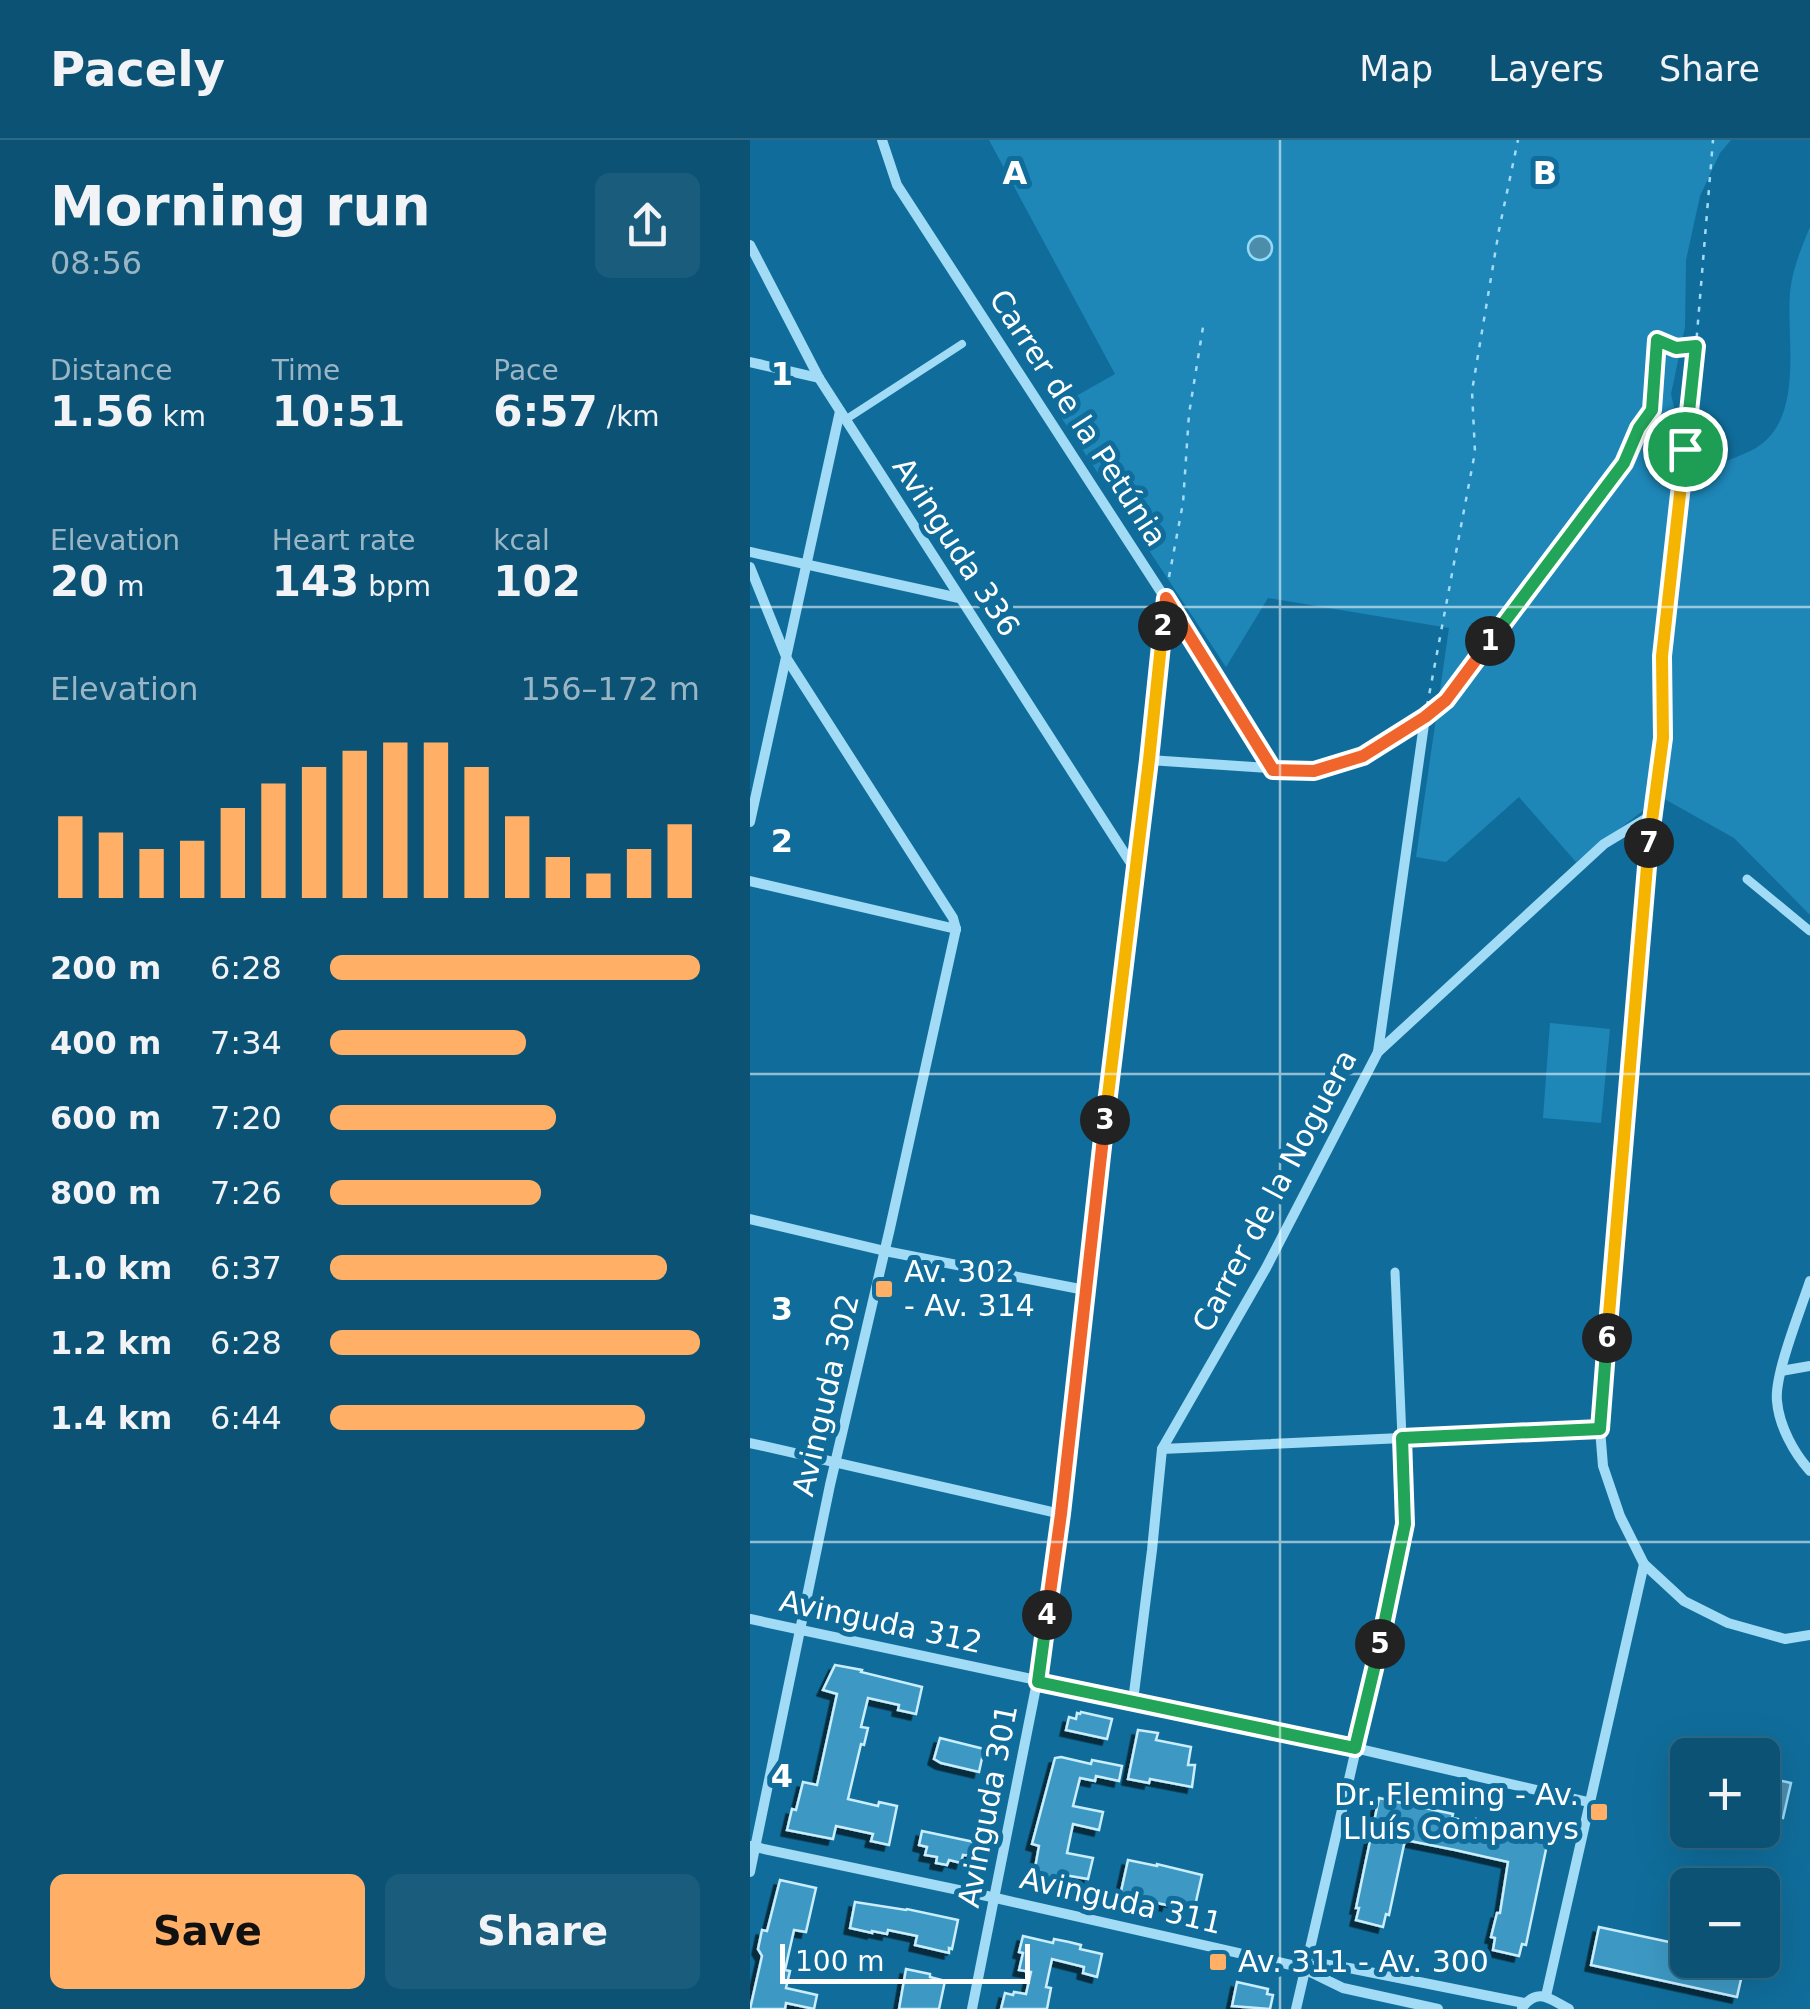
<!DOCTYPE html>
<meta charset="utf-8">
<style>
body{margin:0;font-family:"DejaVu Sans",sans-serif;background:#1a5c7c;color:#f1f3f6;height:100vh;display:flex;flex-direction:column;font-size:38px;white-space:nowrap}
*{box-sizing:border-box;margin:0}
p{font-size:32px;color:#9ab6c5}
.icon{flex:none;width:55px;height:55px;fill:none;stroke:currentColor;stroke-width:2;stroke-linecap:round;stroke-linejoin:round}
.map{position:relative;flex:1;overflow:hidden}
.sheet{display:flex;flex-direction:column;background:#0c5274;width:750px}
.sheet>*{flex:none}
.controls{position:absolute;left:920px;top:1598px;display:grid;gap:20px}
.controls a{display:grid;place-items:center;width:110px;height:110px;border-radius:15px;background:#0c5274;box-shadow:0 10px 40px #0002,0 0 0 2px #2c6986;font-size:50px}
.scale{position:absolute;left:30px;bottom:25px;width:250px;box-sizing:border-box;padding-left:10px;border:5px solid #fff;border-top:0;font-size:28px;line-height:35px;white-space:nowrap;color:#fff;-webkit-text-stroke:8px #106d9b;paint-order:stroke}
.pin{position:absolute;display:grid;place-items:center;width:85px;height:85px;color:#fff;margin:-42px;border:5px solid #fff;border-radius:50%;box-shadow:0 2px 10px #0007}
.km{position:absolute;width:50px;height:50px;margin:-25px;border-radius:50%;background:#222;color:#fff;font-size:28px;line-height:50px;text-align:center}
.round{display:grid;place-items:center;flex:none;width:105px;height:105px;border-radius:15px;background:#1a5c7c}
.summary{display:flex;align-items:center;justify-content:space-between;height:170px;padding:0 50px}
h1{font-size:55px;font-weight:800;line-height:75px}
.stats{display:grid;grid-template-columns:repeat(3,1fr);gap:15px;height:170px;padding:10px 50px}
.stats div{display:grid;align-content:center}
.stats b{font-size:42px;font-weight:800}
.stats small{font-size:28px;font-weight:400}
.stats p{font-size:28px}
.chart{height:280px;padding:20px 50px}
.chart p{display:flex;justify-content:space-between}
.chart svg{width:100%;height:180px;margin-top:10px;stroke:#ffaf66;stroke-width:6}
.button{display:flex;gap:20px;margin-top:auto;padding:20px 50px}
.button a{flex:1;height:115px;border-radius:15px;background:#ffaf66;color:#111;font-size:40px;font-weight:800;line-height:115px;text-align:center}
.button a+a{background:#1a5c7c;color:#f1f3f6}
ul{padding:0 50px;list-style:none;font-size:32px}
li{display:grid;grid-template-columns:160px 120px 1fr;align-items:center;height:75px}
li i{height:25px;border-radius:12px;background:#ffaf66}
header{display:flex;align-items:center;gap:60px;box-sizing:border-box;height:140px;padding:0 50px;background:#0c5274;border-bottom:2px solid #2c6986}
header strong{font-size:48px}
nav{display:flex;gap:55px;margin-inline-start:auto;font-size:35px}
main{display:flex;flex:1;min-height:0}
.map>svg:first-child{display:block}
.green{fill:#1e87b8}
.water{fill:#4c8dac;stroke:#94daf8;stroke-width:2.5}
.building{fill:#3d99c4;stroke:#cbeefe;stroke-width:2.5;filter:url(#shadow)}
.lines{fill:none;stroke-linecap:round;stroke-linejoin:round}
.path{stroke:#a2dbf5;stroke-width:2.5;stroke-dasharray:5 8;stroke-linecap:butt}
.service{stroke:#a2dbf5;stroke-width:8}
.pedestrian{stroke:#a2dbf5;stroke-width:9}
.minor{stroke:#a2dbf5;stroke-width:10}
.split-1-casing{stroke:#fff;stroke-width:20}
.split-2-casing{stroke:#fff;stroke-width:20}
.split-3-casing{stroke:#fff;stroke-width:20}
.split-4-casing{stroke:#fff;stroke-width:20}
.split-5-casing{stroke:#fff;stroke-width:20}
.split-6-casing{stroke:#fff;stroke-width:20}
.split-7-casing{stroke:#fff;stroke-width:20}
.split-8-casing{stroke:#fff;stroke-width:20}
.split-1{stroke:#22a559;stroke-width:12}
.split-2{stroke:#f0652b;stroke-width:12}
.split-3{stroke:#f5b400;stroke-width:12}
.split-4{stroke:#f0652b;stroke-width:12}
.split-5{stroke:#22a559;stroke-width:12}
.split-6{stroke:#22a559;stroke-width:12}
.split-7{stroke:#f5b400;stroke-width:12}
.split-8{stroke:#f5b400;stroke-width:12}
.grid{fill:none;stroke:#fff;stroke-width:2.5;stroke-opacity:0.55}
.poi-dot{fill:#ffaf66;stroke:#106d9b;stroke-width:4}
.labels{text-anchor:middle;stroke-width:10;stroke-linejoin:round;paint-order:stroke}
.street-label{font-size:30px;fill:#fff;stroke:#106d9b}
.poi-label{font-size:30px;fill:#fff;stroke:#106d9b;text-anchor:start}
.grid-label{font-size:32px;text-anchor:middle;font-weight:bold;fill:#fff;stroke:#106d9b;stroke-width:10;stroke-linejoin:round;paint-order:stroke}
</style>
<header>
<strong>Pacely</strong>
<nav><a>Map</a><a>Layers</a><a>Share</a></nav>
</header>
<main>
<section class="sheet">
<div class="summary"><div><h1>Morning run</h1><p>08:56</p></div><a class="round"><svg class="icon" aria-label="share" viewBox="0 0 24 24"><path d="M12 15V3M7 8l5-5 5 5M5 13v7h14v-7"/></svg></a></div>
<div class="stats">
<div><p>Distance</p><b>1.56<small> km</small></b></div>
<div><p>Time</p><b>10:51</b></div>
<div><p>Pace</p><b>6:57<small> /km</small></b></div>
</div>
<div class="stats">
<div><p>Elevation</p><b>20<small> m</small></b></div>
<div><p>Heart rate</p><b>143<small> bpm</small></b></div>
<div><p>kcal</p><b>102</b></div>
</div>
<div class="chart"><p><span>Elevation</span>156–172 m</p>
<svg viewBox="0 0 160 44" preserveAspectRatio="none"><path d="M5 44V24M15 44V28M25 44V32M35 44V30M45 44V22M55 44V16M65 44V12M75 44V8M85 44V6M95 44V6M105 44V12M115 44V24M125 44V34M135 44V38M145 44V32M155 44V26"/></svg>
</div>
<ul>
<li><b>200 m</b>6:28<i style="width:100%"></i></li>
<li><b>400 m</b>7:34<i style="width:53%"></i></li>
<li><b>600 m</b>7:20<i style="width:61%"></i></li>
<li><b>800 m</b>7:26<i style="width:57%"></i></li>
<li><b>1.0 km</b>6:37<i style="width:91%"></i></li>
<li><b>1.2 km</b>6:28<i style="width:100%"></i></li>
<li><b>1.4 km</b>6:44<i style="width:85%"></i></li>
</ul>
<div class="button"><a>Save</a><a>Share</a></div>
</section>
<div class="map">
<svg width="1060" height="1869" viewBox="0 0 1060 1869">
<defs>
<filter id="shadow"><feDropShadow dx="-5.5" dy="5.5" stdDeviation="0" flood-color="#0009"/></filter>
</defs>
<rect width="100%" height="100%" fill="#106d9b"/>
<!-- green -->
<g class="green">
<path d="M239 0H981L970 13 950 56 936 120 935 187 921 254 932 303 945 322C971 325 972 323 996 313 1057 288 1036 204 1040 153 1042 130 1051 109 1060 87V775L984 698 911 657 826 722 769 657 696 722 666 717 699 488 518 458 476 527 305 268 365 234Z"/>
<path d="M800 883 860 889 851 983 793 978Z"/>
</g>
<!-- water -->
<g class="water">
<circle cx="510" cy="108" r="12"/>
<path d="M1019 1638 1041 1643 1033 1678 1013 1673Z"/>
</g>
<!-- building -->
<g class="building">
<path d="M85 1525 112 1530 111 1532 172 1547 166 1574 148 1570 149 1565 118 1558 111 1587 118 1588 114 1605 111 1604 98 1659 128 1666 129 1662 147 1666 139 1705 121 1701 123 1694 86 1686 83 1699 37 1690 42 1669 46 1670 53 1642 67 1645 87 1554 73 1550Z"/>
<path d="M331 1572 362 1579 357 1599 316 1590 319 1577 326 1579 327 1573 330 1574Z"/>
<path d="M388 1590 408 1593 406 1600 441 1607 438 1625H445L442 1647 400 1639 399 1643 378 1639Z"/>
<path d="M190 1598 234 1609 229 1632 191 1623 184 1619Z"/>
<path d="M311 1617 341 1624 342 1620 372 1626 369 1641 346 1636 345 1641 330 1638 323 1666 353 1672 349 1690 323 1684 317 1713 343 1718 338 1739 314 1735 312 1745 299 1743 293 1745 290 1740 283 1739 289 1706 282 1704 305 1618Z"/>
<path d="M629 1658 703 1674 702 1678 725 1682 726 1679 799 1695 776 1805 772 1804 769 1816 743 1810 745 1798 741 1797 747 1773H750L758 1722 705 1710 655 1700 639 1775 636 1774 633 1787 606 1780 609 1768H606Z"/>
<path d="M172 1691 224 1702 221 1716 213 1715 211 1723 199 1720 197 1725 186 1723 187 1717 175 1715 177 1707 169 1705Z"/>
<path d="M378 1720 407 1726V1724L452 1735 445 1766 418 1760 417 1765 370 1756Z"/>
<path d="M30 1740 66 1748 56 1792 44 1790 35 1830 40 1831 36 1848 67 1855 64 1869 36 1863 35 1869H0L12 1816 8 1809 12 1790 17 1791Z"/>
<path d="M105 1762 156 1770 157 1769 208 1780 202 1809 199 1808V1813L165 1805 167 1796 138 1790 137 1794 122 1791V1793L100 1788Z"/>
<path d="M849 1787 938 1806V1820H970L994 1826 987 1857 841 1825Z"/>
<path d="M273 1796 303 1803 304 1799 319 1802 331 1805 330 1809 352 1814 347 1837 333 1833 334 1827 302 1819 296 1847 301 1848 297 1869H251L255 1853 263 1855 264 1852 276 1854 281 1832 269 1830 273 1813 269 1812Z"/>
<path d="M156 1829 180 1834V1837L195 1841 189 1869H149Z"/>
<path d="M487 1842 518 1849 517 1854 523 1855 520 1869 482 1866Z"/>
</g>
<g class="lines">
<!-- path -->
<g class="path">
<path d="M419 437 433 363 439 274 453 187"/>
<path d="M677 566 725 312 722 251 749 90 768 0"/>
<path d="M684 570 696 561 874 323 889 288 903 270 907 200 926 208 945 206"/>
<path d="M903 663 913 598 912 516 946 206 963 0"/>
</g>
<!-- service -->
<path class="service" d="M95 280 212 204"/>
<!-- pedestrian -->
<g class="pedestrian">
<path d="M997 739 1060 791"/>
<path d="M645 1132 652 1298"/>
</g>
<!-- minor -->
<g class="minor">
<path d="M132 0 147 45 415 458 523 629"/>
<path d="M0 105 69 238 384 728"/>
<path d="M0 222 69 238"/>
<path d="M0 412 209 458"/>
<path d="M0 427 37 519 203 778 206 789"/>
<path d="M399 620 563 631 613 617 675 577"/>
<path d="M902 675 850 1289 853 1326 870 1376 894 1424 934 1461 978 1483 1035 1499 1060 1495"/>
<path d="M0 682 90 271"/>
<path d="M0 741 206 789"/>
<path d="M628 912 675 577"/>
<path d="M0 1079 135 1111 335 1150"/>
<path d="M1060 1141C1051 1169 1024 1235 1027 1261 1029 1286 1044 1313 1060 1331"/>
<path d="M1031 1231 1060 1226"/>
<path d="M0 1303 311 1374"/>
<path d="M412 1309 850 1289"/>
<path d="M0 1479 605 1608 838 1662"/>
<path d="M383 1561 402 1410 412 1309 516 1128 628 912 854 704 902 675"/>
<path d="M0 1706 237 1756 541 1825 554 1829 593 1848 688 1869"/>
<path d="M0 1732 80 1345 140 1088 206 789"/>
<path d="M554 1828 572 1824 599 1828 774 1863"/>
<path d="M796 1856 894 1424"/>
<path d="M772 1868C788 1846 801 1860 819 1869"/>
<path d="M222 1869 291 1522 311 1374 399 620 415 458"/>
<path d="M546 1869 639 1466 655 1384 652 1298"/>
</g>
</g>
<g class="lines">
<!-- split-1 casing -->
<g class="split-1-casing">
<path id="split-1" d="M740 501 874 323 889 288 902 270 907 200 926 208 946 206 935 309"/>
</g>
<!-- split-2 casing -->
<g class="split-2-casing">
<path id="split-2" d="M413 486 416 458 523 630 564 631 613 616 675 577 696 560 740 501"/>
</g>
<!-- split-3 casing -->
<g class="split-3-casing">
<path id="split-3" d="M355 980 399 620 413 486"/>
</g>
<!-- split-4 casing -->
<g class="split-4-casing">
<path id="split-4" d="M297 1475 311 1374 355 980"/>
</g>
<!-- split-5 casing -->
<g class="split-5-casing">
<path id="split-5" d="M297 1475 288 1542 605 1608 630 1504"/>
</g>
<!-- split-6 casing -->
<g class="split-6-casing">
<path id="split-6" d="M630 1504 655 1384 652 1298 850 1289 857 1198"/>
</g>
<!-- split-7 casing -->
<g class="split-7-casing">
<path id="split-7" d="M857 1198 899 703"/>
</g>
<!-- split-8 casing -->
<g class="split-8-casing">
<path id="split-8" d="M899 703 913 598 912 516 935 309"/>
</g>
<!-- split-1 -->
<use href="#split-1" class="split-1"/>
<!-- split-2 -->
<use href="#split-2" class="split-2"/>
<!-- split-3 -->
<use href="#split-3" class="split-3"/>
<!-- split-4 -->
<use href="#split-4" class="split-4"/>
<!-- split-5 -->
<use href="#split-5" class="split-5"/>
<!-- split-6 -->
<use href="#split-6" class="split-6"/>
<!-- split-7 -->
<use href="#split-7" class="split-7"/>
<!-- split-8 -->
<use href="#split-8" class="split-8"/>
</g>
<!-- grid -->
<path class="grid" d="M530 0V1869M0 467H1060M0 934H1060M0 1402H1060"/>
<!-- markers -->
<g class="poi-dot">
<rect x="124" y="1139" width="20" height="20" rx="5"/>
<rect x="839" y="1662" width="20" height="20" rx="5"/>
<rect x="458" y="1812" width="20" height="20" rx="5"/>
</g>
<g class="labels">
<!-- street labels -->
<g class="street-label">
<text transform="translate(328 278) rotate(57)" y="10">Carrer de la Petúnia</text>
<text transform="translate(206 407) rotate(57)" y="10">Avinguda 336</text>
<text transform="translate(525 1051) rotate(-62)" y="10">Carrer de la Noguera</text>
<text transform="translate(76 1255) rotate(-77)" y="10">Avinguda 302</text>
<text transform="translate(131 1482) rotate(12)" y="10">Avinguda 312</text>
<text transform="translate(238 1666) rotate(-79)" y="10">Avinguda 301</text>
<text transform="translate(371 1761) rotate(13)" y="10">Avinguda 311</text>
</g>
<!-- poi labels -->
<g class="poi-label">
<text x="154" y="1142">Av. 302<tspan x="154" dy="34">- Av. 314</tspan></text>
<text x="829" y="1665" text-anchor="end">Dr. Fleming - Av.<tspan x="829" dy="34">Lluís Companys</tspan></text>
<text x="488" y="1832">Av. 311 - Av. 300</text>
</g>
</g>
<g class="grid-label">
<text x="265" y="44">A</text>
<text x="795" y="44">B</text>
<text x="32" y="245">1</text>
<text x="32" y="712">2</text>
<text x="32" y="1180">3</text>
<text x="32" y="1647">4</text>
</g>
</svg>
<div class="controls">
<a>+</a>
<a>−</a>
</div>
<div class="scale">100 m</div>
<div class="pin" style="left:935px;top:309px;background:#1e9e55"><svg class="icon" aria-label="arrive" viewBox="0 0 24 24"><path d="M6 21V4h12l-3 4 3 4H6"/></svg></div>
<b class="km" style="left:740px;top:501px">1</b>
<b class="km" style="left:413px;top:486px">2</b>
<b class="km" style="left:355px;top:980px">3</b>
<b class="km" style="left:297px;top:1475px">4</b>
<b class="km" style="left:630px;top:1504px">5</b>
<b class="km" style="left:857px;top:1198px">6</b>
<b class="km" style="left:899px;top:703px">7</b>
</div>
</main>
